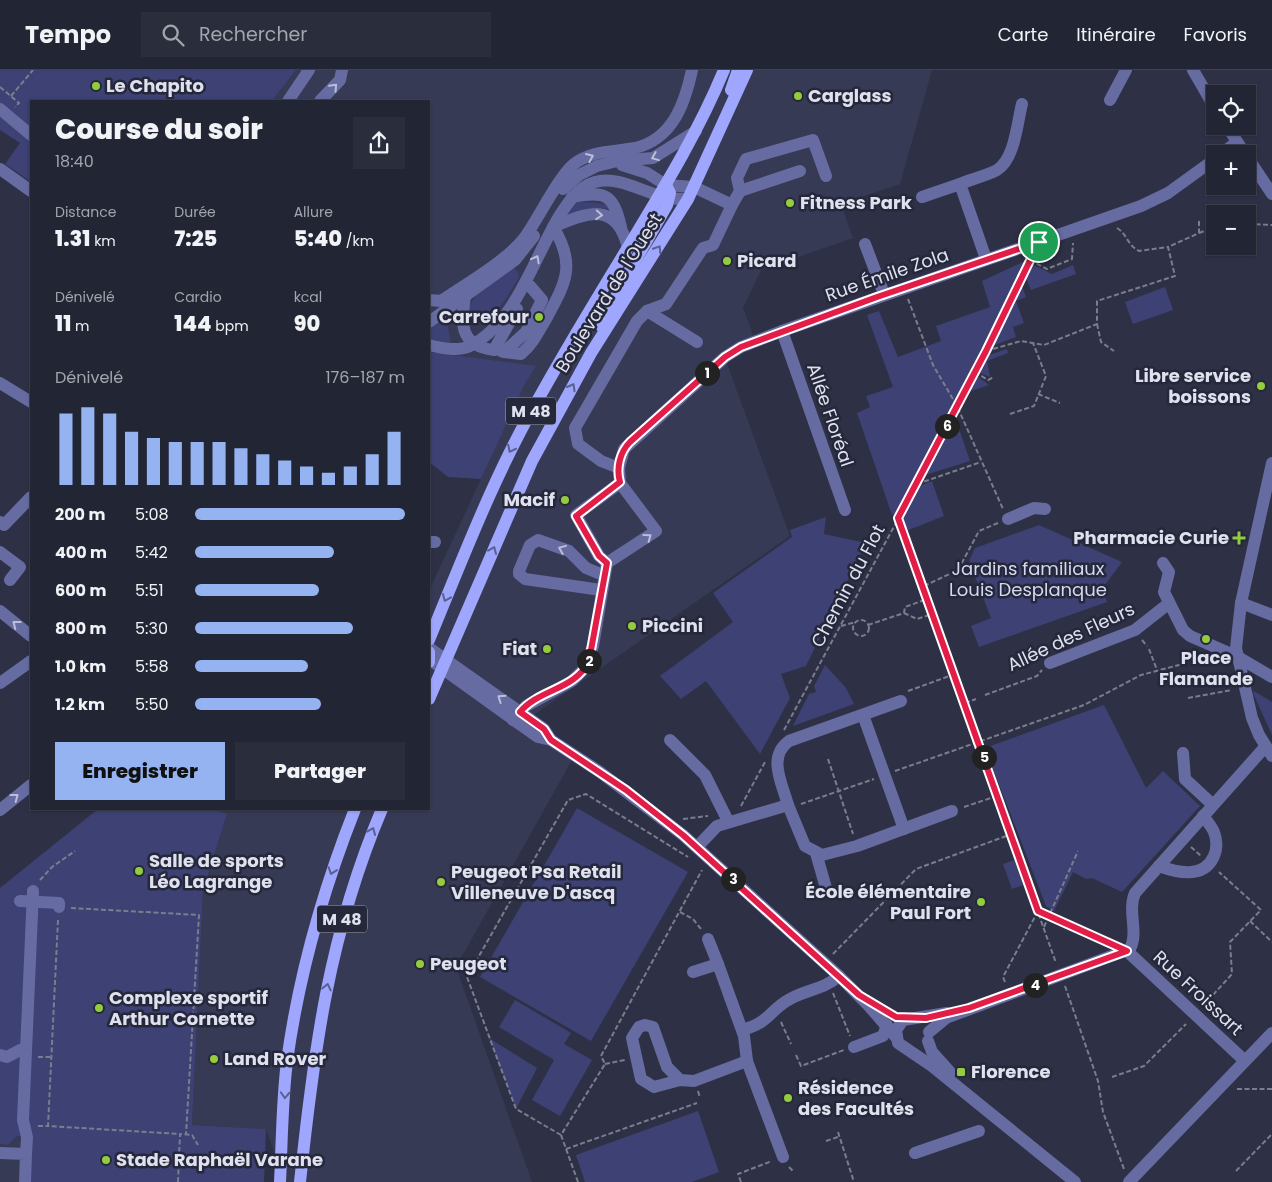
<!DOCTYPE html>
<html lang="fr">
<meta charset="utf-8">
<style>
body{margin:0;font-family:Poppins,sans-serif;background:#2a2d3c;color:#f1f3f6;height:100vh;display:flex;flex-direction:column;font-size:19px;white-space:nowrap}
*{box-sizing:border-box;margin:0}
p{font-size:16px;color:#a2a5ac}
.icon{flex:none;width:28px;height:28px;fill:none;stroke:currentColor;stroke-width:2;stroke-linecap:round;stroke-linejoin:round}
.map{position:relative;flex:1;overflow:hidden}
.sheet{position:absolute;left:30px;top:30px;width:400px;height:710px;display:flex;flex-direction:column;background:#222534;border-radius:0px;box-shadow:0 1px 4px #0004,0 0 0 1px #3f424f}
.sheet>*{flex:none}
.fabs{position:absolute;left:1206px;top:15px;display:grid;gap:10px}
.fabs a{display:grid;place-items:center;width:50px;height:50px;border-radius:0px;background:#222534;box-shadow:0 1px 4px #0004,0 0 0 1px #3f424f;font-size:25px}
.pin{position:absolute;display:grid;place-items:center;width:42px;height:42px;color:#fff;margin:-21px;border:2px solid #fff;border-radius:50%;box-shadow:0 1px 5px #0007}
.km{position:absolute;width:25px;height:25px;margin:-12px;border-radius:50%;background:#222;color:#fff;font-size:14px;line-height:25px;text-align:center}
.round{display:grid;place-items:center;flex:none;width:52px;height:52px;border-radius:0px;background:#2a2d3c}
.summary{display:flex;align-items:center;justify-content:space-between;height:85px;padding:0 25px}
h1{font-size:28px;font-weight:800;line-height:38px}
.stats{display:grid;grid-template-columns:repeat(3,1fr);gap:8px;height:85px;padding:5px 25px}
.stats div{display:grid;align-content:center}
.stats b{font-size:21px;font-weight:800}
.stats small{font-size:14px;font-weight:400}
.stats p{font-size:14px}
.chart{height:140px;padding:10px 25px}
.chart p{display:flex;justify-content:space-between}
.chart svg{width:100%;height:90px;margin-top:5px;stroke:#95b2f1;stroke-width:6}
.cta{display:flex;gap:10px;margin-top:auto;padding:10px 25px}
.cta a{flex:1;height:58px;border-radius:0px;background:#95b2f1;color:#111;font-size:20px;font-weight:800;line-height:58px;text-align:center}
.cta a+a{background:#2a2d3c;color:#f1f3f6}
ul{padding:0 25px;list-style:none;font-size:16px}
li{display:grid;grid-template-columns:80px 60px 1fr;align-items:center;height:38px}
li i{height:12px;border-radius:6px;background:#95b2f1}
header{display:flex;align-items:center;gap:30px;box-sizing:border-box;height:70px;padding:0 25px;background:#222534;border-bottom:1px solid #3f424f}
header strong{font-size:24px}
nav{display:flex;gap:28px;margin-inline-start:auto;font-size:18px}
.search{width:350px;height:45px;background:#2a2d3c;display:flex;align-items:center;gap:12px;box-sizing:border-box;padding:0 18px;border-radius:0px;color:#a2a5ac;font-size:19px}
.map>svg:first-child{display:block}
.built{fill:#373a54}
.green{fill:#3d4173}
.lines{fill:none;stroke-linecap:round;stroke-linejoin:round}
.path{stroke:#7a7d8e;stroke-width:2;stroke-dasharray:5 2.5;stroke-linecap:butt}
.minor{stroke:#666ca2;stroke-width:12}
.major{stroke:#9ea6fe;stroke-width:12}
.oneway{stroke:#bbbed7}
.oneway2{stroke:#5b6092}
.route-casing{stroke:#fff;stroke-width:10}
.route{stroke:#e11d48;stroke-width:6}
.poi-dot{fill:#93cc3d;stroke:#25273a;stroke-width:2}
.labels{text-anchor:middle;stroke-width:5;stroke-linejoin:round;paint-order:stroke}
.shield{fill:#25273a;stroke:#a7a9b8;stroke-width:1}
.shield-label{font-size:16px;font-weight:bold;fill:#dfe1ee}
.poi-label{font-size:18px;font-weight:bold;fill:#dfe1ee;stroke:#25273a;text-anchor:start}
.street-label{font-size:18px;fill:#dfe1ee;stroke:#25273a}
.park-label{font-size:18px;fill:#d5d8ef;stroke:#25273a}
</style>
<header>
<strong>Tempo</strong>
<div class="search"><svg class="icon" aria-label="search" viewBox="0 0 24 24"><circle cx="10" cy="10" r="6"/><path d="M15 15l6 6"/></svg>Rechercher</div>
<nav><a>Carte</a><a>Itinéraire</a><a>Favoris</a></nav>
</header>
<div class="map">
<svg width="1272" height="1112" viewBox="0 0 1272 1112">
<rect width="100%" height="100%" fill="#2e3145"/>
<!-- built -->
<g class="built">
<path d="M296 0H932L900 114 846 132 843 140 853 168 761 200 743 238 753 265 727 294 790 466 531 647 577 681 456 897 532 1112H285L266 1059 192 1055 203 821 227 744 215 739H429V521L526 312 429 281V31H272Z"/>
<path d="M17 1066 32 1067 30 1112H0V1074L8 1075Z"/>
</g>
<!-- green -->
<g class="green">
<path d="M0 0H296L272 31H31V112L5 94 20 73 0 60Z"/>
<path d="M576 131 605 134 611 139 595 138 568 145Z"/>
<path d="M1033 180 909 418 895 443 892 445 857 343 870 337 866 326 893 317 867 245 879 241 898 287 941 271 936 256 990 237 982 211 1027 190 1024 183Z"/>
<path d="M1034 195 1052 204 1073 195 1076 204 1031 220 1026 208Z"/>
<path d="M514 198 518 202 519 207C507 227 498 246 475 255L467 252C464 226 494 209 514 198Z"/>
<path d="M1022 216 1026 227 1016 231 1024 253 1013 257 1016 267 992 276Z"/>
<path d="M1165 217 1173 240 1133 254 1125 232Z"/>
<path d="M446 245 451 274 429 269V257Z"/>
<path d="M1007 279 1008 283 987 291 990 307 978 302 986 286Z"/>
<path d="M429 282 536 296 526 312 481 409 448 407 429 392Z"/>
<path d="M976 305 989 315 968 322Z"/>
<path d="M955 347 970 391 922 406Z"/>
<path d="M932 411 944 446 906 461 901 449 919 416Z"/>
<path d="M826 447 824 464 866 473 806 596 781 604 790 628 760 684 706 611 681 629 660 606 733 552 713 523 792 467 790 460Z"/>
<path d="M1039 455 1122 492 1102 519 1107 532 979 577 971 556 991 548 969 491 975 478Z"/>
<path d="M825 595 846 618 854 634 793 656 809 624 816 622 814 616Z"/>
<path d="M1254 621 1272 632V665L1253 623Z"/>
<path d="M1104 635 1146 718 1163 701 1200 736 1122 822 1092 808 1086 809 1073 802 1054 841 1046 836 985 678Z"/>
<path d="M577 738 688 802 591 971 480 907Z"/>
<path d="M98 739H215L227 744 203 821 192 1055 266 1059 264 1112H30L32 1068 17 1066 8 1075 0 1074V818Z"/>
<path d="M1014 790 1023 815 1012 819 1003 794Z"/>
<path d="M515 930 571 963 564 974 592 990 560 1046 532 1030 554 990 499 957Z"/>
<path d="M489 968 537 998 516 1039Z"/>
<path d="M698 1041 719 1102 692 1112H585L576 1085Z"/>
</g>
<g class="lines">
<!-- path -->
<g class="path">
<path d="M0 17 19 33 15 37"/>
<path d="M11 26 33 0"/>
<path d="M1248 154 1272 155"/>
<path d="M1117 158C1127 164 1128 176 1139 181L1168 177"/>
<path d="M1199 163 1215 157"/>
<path d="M1030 190 1047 199 1072 189 1073 173"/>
<path d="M908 229 933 295 957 336 1003 439"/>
<path d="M1097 254 1101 272 1114 281"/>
<path d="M986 281 1021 271 1044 275 1097 254V231L1175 206 1168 177 1199 163V151"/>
<path d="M975 302 988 310 994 307"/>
<path d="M1038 324 1060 333"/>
<path d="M1010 344 1034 336 1046 306 1033 273"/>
<path d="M917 414 981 392"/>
<path d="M898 448 1056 893"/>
<path d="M924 516 958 500 979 461 998 453"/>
<path d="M904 543 917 549 933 544"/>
<circle cx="861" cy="558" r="8"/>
<path d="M868 555 904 543 905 537 927 529"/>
<path d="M841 556 856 552"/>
<path d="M1142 570 1147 576"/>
<path d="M1149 579 1157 600"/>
<path d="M908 621 955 604"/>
<path d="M985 625 1037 606 1042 600"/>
<path d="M1188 628 1232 620"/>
<path d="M965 633 976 629"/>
<path d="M784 660 917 414 1031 188"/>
<path d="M828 689 853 764"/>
<path d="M895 701 1084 635 1141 605 1179 595 1197 583"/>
<path d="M801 734 874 709"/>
<path d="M741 736 765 692"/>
<path d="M964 737 997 726"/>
<path d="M683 749 708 746"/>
<path d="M1191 777 1201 786"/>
<path d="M40 810 52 797 75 781"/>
<path d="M71 838 199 845 186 1064"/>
<path d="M680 842 693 849 701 859"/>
<path d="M58 850 48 1056 180 1064"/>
<path d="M1250 851 1272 872"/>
<path d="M1044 857 1078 781"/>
<path d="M833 884 916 799 1009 765"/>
<path d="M1005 912 1003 907 1038 841 1111 873"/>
<path d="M1065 916 1098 1011 1103 1042 1124 1099"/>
<path d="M833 923 850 966"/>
<path d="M1203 936 1232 904 1230 872 1261 840 1219 802"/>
<path d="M781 952 791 974"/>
<path d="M796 985 801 996 844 980"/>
<path d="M38 987H51"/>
<path d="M605 994 625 990"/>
<path d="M1112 1007 1144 996 1186 954"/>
<path d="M1237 1019H1272"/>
<path d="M698 1021 700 1028"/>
<path d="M38 1056H48"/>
<path d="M838 1062 854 1112"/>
<path d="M561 1065 516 1039 467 907 568 730 586 724 688 787"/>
<path d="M826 1071 838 1067"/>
<path d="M566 1079 697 1033"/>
<path d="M789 1097 794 1102"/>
<path d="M1236 1101 1272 1064"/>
<path d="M178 1112 180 1064 192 1065 198 1075"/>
<path d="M578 1112 561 1065 605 994 601 986 702 800"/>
<path d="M741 1112 738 1104 772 1091"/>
</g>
<!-- minor -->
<g class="minor">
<path d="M1193 0 1215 38"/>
<path d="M1110 30 1126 0"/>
<path d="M288 31 309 0"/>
<path d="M320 31 340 10 342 0"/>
<path d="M0 39 31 65"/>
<path d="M1227 56 1245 84"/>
<path d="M1221 84 1237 72"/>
<path d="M1248 88 1272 124"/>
<path d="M622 95 647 103 666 115 694 117 732 135 713 175 703 178 666 234 647 241"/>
<path d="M0 99 31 121"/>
<path d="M563 119 579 105 597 96 617 91 653 88 696 61"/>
<path d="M740 121 800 101"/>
<path d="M572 127C605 121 613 123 621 157"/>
<path d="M922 127 960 114"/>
<path d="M732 135 740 121 737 108 746 89 813 70 826 106"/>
<path d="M865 174 884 224"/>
<path d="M986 189 960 114C971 109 986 106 997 100 1015 89 1017 53 1022 34"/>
<path d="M465 226C461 253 459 276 494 280L517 239"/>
<path d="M429 230 441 231C466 214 508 190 525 167 538 149 559 106 574 94 592 80 615 82 635 78 673 69 685 33 692 0"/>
<path d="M429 252 515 190 534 166"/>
<path d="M782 261 845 440"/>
<path d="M429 275C441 278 458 282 470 276 516 253 534 187 560 145 569 131 578 117 595 112 619 105 645 124 669 128 675 129 681 129 688 129"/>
<path d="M501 281 504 282 526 262 542 230 530 216"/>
<path d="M504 282 521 284C533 274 538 262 546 249 565 214 577 195 553 157 588 142 617 131 628 178"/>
<path d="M0 313 31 332"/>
<path d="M1272 393 1241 533 1236 578 1252 648 1259 665 1272 686"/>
<path d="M619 398 601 391 578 374 575 358 637 251 647 241 697 272"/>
<path d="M1008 449 1034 438 1045 439"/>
<path d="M0 452 4 455 31 427"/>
<path d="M429 472H435"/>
<path d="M0 482 20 497 10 510"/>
<path d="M607 493 599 486 576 445 620 413"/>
<path d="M1163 493 1169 502 1164 522 1183 560 1190 566 1236 586 1272 607"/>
<path d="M601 520 525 509 519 504V501L530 475 538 470 569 481 586 498 603 505"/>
<path d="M1241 533 1272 545"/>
<path d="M0 541 31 566"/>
<path d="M429 578 544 659 551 670"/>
<path d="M429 589 525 658 538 667 551 670 600 702 683 765 839 906 869 936 895 966"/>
<path d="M1050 593 1135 560 1168 534"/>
<path d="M0 613 31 591"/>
<path d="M863 645 904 759"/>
<path d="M513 650 526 636 572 611 585 598 593 576 607 493 656 461 620 413 619 398 624 379 725 287 741 277 782 261 1141 136 1168 123 1215 89"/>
<path d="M670 670 705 705 728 751"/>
<path d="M1183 683 1185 709 1213 735"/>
<path d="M788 735 805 776 822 785 857 776 952 741"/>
<path d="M0 740 31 715"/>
<path d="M697 777 717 756 788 735C782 713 767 687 789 671L901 631"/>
<path d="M816 783 826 818"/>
<path d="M1159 796C1178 803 1204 809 1214 786 1217 779 1217 770 1214 762 1212 757 1207 751 1203 746"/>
<path d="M20 831 59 833V837"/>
<path d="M708 869 718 894"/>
<path d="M1127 881 1245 991"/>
<path d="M693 902 718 894 744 966 747 991 783 1087"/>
<path d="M947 943 903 950 896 960 898 973 932 996 1075 1112"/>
<path d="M742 960C771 952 768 941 790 929 808 919 823 920 839 906"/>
<path d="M929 962 946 948 1130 879C1139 862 1127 841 1135 823L1265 677"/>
<path d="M928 971 932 982 950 1002"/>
<path d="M854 977 883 966 887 955"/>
<path d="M26 981 33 821"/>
<path d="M0 985 7 987 20 980 26 981 23 1050 27 1067 26 1084"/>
<path d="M680 1010 654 1017 641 1009 632 968 639 957 645 955 653 957 667 997 680 1010 694 1011 747 991"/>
<path d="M0 1083 26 1084 25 1112"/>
<path d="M915 1083 979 1061"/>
<path d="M1129 1112 1272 963"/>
</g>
<!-- major -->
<g class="major">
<path d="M731 20 738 0"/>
<path d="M602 257 621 216 667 135 670 123 666 115"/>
<path d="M429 570C463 488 495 403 540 326 568 276 597 228 627 179 662 121 698 63 724 0"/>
<path d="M429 582V592"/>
<path d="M429 629 532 391 591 283 688 129 747 0"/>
<path d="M280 1112C282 1072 282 1031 287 991 299 904 323 820 355 739"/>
<path d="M300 1112C314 979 329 864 382 739"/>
</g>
</g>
<!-- one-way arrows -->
<defs><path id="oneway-chevron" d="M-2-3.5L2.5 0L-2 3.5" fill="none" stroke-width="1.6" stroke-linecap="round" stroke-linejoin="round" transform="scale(1.25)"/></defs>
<g class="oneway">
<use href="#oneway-chevron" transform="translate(334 17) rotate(-47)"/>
<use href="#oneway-chevron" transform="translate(590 87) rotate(-23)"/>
<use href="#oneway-chevron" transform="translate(655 87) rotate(158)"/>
<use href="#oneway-chevron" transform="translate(599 145) rotate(4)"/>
<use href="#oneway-chevron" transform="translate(536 189) rotate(-62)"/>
<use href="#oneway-chevron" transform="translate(648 467) rotate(-36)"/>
<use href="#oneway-chevron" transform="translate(562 479) rotate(-158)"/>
<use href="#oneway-chevron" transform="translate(16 554) rotate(-142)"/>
<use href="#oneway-chevron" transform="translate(501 628) rotate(-145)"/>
<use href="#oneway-chevron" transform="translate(15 727) rotate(-37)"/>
</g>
<g class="oneway2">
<use href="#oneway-chevron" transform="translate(658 179) rotate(-58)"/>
<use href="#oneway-chevron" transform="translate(572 317) rotate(-60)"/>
<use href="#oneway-chevron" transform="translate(511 379) rotate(117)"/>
<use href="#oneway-chevron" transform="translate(493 480) rotate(-67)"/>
<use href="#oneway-chevron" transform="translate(446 528) rotate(113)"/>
<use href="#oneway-chevron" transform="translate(372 761) rotate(-67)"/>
<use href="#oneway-chevron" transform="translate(332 801) rotate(109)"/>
<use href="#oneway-chevron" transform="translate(327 917) rotate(-78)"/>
<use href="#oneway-chevron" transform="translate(285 1025) rotate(93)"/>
</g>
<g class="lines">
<!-- route casing -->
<g class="route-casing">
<path id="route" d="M1039 172 986 281 898 448 1038 841 1127 881 969 938 926 948 896 947 859 925 683 765 626 720 551 670 544 659 520 642C539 619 575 620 589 591L607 493 599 486 576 446 620 412C616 398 620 382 630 372L725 287 741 277 877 227Z"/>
</g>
<!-- route -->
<use href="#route" class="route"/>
</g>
<!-- markers -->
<g class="poi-dot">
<circle cx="96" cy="16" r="5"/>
<circle cx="798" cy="26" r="5"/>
<circle cx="790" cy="133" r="5"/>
<circle cx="727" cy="191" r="5"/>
<circle cx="539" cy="247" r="5"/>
<circle cx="1261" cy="316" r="5"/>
<circle cx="565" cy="430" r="5"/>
<path d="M1236.5 460.5h5v5h5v5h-5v5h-5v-5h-5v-5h5z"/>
<circle cx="632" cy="556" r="5"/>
<circle cx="1206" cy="569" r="5"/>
<circle cx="547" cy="579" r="5"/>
<circle cx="139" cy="801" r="5"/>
<circle cx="441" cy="812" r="5"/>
<circle cx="981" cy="832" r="5"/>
<circle cx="420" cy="894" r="5"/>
<circle cx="99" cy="938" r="5"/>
<circle cx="214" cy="989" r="5"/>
<rect x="956" y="997" width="10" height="10" rx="2.5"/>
<circle cx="788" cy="1028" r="5"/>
<circle cx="106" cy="1090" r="5"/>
</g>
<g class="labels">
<!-- shield labels -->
<g class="shield">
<rect x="506" y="327.5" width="50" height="27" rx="4"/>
<rect x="317" y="835.5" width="50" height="27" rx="4"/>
</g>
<g class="shield-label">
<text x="531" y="347">M 48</text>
<text x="342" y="855">M 48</text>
</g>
<!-- poi labels -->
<g class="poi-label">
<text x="106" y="22">Le Chapito</text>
<text x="808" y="32">Carglass</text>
<text x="800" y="139">Fitness Park</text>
<text x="737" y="197">Picard</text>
<text x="529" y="253" text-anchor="end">Carrefour</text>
<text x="1251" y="312" text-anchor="end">Libre service<tspan x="1251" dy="21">boissons</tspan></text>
<text x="555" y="436" text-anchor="end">Macif</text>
<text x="1229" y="474" text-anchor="end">Pharmacie Curie</text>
<text x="642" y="562">Piccini</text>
<text x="537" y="585" text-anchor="end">Fiat</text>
<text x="1206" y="594" text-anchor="middle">Place<tspan x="1206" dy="21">Flamande</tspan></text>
<text x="149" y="797">Salle de sports<tspan x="149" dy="21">Léo Lagrange</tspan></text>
<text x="451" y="808">Peugeot Psa Retail<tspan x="451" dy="21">Villeneuve D'ascq</tspan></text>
<text x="971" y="828" text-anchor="end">École élémentaire<tspan x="971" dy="21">Paul Fort</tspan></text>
<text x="430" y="900">Peugeot</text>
<text x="109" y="934">Complexe sportif<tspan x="109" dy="21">Arthur Cornette</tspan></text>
<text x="224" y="995">Land Rover</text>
<text x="971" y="1008">Florence</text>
<text x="798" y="1024">Résidence<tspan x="798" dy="21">des Facultés</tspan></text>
<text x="116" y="1096">Stade Raphaël Varane</text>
</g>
<!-- street labels -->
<g class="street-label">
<text transform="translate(887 205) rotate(-19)" y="6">Rue Émile Zola</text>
<text transform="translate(609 223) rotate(-58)" y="6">Boulevard de l'Ouest</text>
<text transform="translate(830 345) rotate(71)" y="6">Allée Floréal</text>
<text transform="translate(848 516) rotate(-62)" y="6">Chemin du Flot</text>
<text transform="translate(1071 567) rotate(-25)" y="6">Allée des Fleurs</text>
<text transform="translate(1198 923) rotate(43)" y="6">Rue Froissart</text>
</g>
<!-- park labels -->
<g class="park-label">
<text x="1028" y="505">Jardins familiaux<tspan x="1028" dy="21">Louis Desplanque</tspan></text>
</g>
</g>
</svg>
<div class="fabs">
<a><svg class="icon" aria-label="locate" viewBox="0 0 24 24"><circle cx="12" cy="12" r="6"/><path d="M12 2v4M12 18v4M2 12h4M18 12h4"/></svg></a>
<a>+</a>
<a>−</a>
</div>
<div class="pin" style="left:1039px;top:172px;background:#1e9e55"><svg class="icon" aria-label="arrive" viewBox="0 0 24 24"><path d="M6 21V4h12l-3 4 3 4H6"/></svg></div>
<b class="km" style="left:707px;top:303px">1</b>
<b class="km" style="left:589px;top:591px">2</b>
<b class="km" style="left:733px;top:809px">3</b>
<b class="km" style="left:1035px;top:915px">4</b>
<b class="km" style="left:984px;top:687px">5</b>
<b class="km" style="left:947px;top:356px">6</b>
<section class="sheet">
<div class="summary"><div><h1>Course du soir</h1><p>18:40</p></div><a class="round"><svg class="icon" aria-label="share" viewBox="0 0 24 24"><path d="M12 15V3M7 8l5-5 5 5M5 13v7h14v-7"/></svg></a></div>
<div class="stats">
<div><p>Distance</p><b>1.31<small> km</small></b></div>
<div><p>Durée</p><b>7:25</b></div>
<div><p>Allure</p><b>5:40<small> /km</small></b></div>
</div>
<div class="stats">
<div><p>Dénivelé</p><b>11<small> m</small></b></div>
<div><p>Cardio</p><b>144<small> bpm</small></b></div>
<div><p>kcal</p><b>90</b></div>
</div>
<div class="chart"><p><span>Dénivelé</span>176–187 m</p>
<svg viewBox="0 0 160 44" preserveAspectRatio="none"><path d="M5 44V9M15 44V6M25 44V9M35 44V18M45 44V21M55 44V23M65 44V23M75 44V23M85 44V26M95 44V29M105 44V32M115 44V35M125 44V38M135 44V35M145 44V29M155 44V18"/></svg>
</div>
<ul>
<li><b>200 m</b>5:08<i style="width:100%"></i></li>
<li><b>400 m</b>5:42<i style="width:66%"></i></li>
<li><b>600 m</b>5:51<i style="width:59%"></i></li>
<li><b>800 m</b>5:30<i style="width:75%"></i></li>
<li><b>1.0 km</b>5:58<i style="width:54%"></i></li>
<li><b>1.2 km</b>5:50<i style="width:60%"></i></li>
</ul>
<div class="cta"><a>Enregistrer</a><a>Partager</a></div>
</section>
</div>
